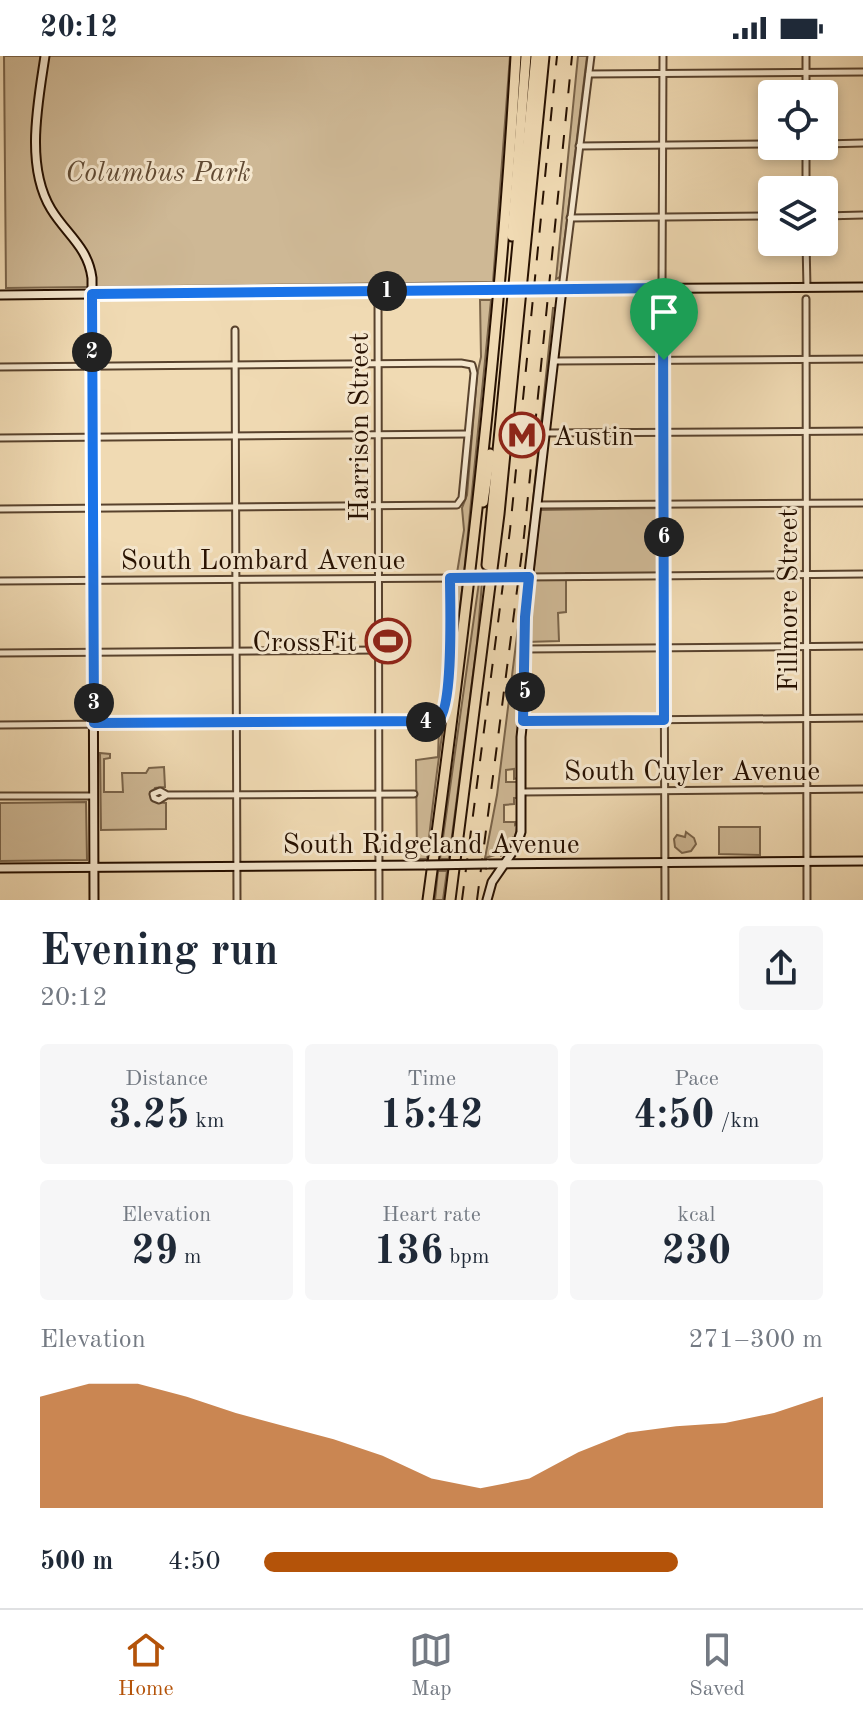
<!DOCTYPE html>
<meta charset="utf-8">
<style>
body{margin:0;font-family:"Old Standard TT",serif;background:#f6f6f7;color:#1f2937;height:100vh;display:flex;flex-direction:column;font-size:30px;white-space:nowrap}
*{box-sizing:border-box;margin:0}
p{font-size:26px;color:#747a83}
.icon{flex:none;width:44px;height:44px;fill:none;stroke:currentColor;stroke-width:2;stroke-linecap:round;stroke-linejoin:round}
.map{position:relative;height:844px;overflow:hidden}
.panel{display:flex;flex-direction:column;background:#fff;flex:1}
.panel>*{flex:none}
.controls{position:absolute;left:758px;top:24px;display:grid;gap:16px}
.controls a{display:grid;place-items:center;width:80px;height:80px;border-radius:8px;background:#fff;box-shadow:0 4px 12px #0003;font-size:40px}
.pin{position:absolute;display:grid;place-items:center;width:68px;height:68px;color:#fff;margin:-82px -34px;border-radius:50% 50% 50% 0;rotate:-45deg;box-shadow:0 0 8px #0007}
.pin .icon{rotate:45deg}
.km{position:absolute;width:40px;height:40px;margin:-20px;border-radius:50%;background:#222;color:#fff;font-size:22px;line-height:40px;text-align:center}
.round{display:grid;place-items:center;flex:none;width:84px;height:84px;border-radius:8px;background:#f6f6f7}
.overview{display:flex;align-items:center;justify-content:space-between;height:136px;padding:0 40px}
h1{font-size:44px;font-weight:700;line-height:60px}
.stats{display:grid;grid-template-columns:repeat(3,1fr);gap:12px;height:136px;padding:8px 40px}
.stats div{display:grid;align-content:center;border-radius:8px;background:#f6f6f7;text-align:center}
.stats b{font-size:40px;font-weight:700}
.stats small{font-size:22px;font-weight:400}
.stats p{font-size:22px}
.chart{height:224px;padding:16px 40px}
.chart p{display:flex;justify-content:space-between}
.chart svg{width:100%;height:144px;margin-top:8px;fill:#b45309;opacity:.7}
ul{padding:0 40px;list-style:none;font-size:26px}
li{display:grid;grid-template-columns:128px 96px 1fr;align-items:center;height:60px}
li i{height:20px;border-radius:10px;background:#b45309}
.status{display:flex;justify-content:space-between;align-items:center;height:56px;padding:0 40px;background:#fff;direction:ltr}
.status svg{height:22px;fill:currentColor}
.menu{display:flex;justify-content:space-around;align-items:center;height:112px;border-top:2px solid #e0e1e3;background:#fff;font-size:22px;color:#747a83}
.menu a{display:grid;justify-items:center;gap:4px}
.menu .on{color:#b45309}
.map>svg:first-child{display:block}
.green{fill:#ceb895;stroke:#7a644a;stroke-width:2}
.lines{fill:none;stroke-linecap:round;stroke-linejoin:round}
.street-casing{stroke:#58422d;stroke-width:9}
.secondary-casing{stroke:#261000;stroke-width:11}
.highway-casing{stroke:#261000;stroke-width:13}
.street{stroke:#f5e7ce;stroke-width:5}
.secondary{stroke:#f5e7ce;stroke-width:7}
.highway{stroke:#f0dab3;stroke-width:9}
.rail{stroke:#261000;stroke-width:2;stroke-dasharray:14 14;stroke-linecap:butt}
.street-bridge-casing{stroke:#58422d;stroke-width:9;stroke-linecap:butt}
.secondary-bridge-casing{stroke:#261000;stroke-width:11;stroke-linecap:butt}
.street-bridge{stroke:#f5e7ce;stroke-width:5}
.secondary-bridge{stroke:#f5e7ce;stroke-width:7}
.route-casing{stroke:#fff;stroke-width:16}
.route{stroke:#1a73e8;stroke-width:10}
.labels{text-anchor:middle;stroke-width:6;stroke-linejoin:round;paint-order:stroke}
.park-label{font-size:28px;font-style:italic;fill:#614b34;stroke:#f5e7ce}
.street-label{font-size:28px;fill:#261000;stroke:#f5e7ce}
.poi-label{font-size:28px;fill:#261000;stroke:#f5e7ce;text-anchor:start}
</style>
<div class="status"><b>20:12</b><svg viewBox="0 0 49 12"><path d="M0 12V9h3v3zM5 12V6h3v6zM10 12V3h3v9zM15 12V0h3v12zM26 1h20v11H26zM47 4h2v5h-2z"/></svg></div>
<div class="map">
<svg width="863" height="844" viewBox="0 0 863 844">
<rect width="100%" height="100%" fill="#f0dab3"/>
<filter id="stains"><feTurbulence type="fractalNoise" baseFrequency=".0025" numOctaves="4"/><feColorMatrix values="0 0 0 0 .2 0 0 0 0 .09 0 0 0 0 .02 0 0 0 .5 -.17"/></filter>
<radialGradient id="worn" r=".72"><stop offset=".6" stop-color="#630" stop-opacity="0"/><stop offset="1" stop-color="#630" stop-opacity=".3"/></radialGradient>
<!-- green -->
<g class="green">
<path d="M4 0H510L493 226 6 232Z"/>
<path d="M578 0H587L560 221 556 223Z"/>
<path d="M480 244H491L464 517H457L464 474 462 452 467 439 477 319 481 301Z"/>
<path d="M553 252H557L526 513Z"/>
<path d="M660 452V517H566V556L558 557 559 585 526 586 540 454Z"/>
<path d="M479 526 482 527 477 587 449 803H440Z"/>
<path d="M456 527H463C452 619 435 712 427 803H417L416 704 438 701 439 669 445 661 451 625 453 533Z"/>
<path d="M523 532 518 722 514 723V713L506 714V726H518V742H514V748L504 749V766H515V769L518 767 514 787 507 797 500 800 508 793 513 781 502 797 485 802 497 739Z"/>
<path d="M100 697 110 698V702L104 703V736H123L122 717H146L149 712 164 711 165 731 155 732 151 741 156 746 166 747V773L101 774Z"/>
<path d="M86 746 87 804 0 805V747Z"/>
<path d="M719 771H760V799L719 798Z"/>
<path d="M686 776 694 782 696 788 691 795 682 797 675 791 674 783 677 779 685 781Z"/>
<path d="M438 815H447L443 844H435Z"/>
</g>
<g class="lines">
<!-- street casing -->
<g class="street-casing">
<g id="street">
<path d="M806 0V38"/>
<path d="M589 18 863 16"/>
<path d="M824 88 863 87"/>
<path d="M579 90 772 88"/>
<path d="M806 90V134"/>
<path d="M824 160 863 159"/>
<path d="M570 162 772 160"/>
<path d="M806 186 807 232"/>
<path d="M662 232 663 0"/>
<path d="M562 233 591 0"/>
<path d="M378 235 379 844"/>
<path d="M806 243 807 844"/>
<path d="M235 274 237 844"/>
<path d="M555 305 863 303"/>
<path d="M0 311 461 307 472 309 474 317 462 442 457 449 0 453"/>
<path d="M547 377 863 375"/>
<path d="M0 382 468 378"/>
<path d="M538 449 863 447"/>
<path d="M526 521 863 518"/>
<path d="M0 525 463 522"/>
<path d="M526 593 863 590"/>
<path d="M0 597 379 594"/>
<path d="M523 665 863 662"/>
<path d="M0 669 438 665C454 651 450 548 450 522"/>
<path d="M522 736 863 733"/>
<path d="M167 739 159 744 154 742 153 738 160 735 167 739 414 738"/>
<path d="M0 740H94"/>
<path d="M665 844 663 246 666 232"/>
</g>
</g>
<!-- secondary casing -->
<g class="secondary-casing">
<g id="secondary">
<path d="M45 0C38 47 25 110 51 153 66 178 88 191 92 222L94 844"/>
<path d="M561 233 863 231"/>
<path d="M0 239 486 234"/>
<path d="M487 808 863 805"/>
<path d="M0 812 426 809"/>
<path d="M487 844 492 826 516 791 521 776V681L525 642 526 543 562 233"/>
</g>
</g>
<!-- highway casing -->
<g class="highway-casing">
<g id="highway">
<path d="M512 180 526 0"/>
<path d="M483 446 490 398"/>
<path d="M487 509 536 0"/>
<path d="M428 844C466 564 500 282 516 0"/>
<path d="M450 844 499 458 544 0"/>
</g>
</g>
<!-- street -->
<use href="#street" class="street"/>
<!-- secondary -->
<use href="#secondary" class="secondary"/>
<!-- highway -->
<use href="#highway" class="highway"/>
<!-- rail -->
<g class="rail">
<path d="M462 844 510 474 557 0"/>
<path d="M477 844 524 480 572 0"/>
</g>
<!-- street-bridge casing -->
<g class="street-bridge-casing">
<path id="street-bridge" d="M463 522 525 521"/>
</g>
<!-- secondary-bridge casing -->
<g class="secondary-bridge-casing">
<g id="secondary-bridge">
<path d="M516 233H555"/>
<path d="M486 234H504"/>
<path d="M426 809 487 808"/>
</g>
</g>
<!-- street-bridge -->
<use href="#street-bridge" class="street-bridge"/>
<!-- secondary-bridge -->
<use href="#secondary-bridge" class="secondary-bridge"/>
</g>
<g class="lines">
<!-- route casing -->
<g class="route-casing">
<path id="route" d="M666 232 663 246 664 664 523 665 525 561 529 521 450 522C450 547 454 651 438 665L94 667 92 238Z"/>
</g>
<!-- route -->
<use href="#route" class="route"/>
</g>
<!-- icons -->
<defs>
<g id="metro-ring" transform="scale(2.3)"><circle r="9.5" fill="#f5e7ce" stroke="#8f2418" stroke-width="1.5"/><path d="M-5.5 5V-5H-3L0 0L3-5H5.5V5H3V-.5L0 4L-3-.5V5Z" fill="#8f2418"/></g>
<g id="stadium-ring" transform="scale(2.3)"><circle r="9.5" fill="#f5e7ce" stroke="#8f2418" stroke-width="1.5"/><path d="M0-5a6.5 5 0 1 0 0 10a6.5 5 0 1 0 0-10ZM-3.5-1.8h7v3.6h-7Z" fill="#8f2418"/></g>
</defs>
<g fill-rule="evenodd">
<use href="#metro-ring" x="522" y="379"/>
<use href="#stadium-ring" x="388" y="585"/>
</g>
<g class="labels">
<!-- park labels -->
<g class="park-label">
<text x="158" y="125">Columbus Park</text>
</g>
<!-- street labels -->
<g class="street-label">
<text transform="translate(358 371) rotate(-90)" y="10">Harrison Street</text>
<text x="263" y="513">South Lombard Avenue</text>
<text transform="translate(787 544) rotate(-90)" y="10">Fillmore Street</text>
<text x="692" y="724">South Cuyler Avenue</text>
<text x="431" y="797">South Ridgeland Avenue</text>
</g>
<!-- poi labels -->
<g class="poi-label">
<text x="553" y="389">Austin</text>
<text x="357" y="595" text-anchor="end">CrossFit</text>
</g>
</g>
<rect width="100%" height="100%" filter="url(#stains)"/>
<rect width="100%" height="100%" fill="url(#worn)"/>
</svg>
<div class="controls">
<a><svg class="icon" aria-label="locate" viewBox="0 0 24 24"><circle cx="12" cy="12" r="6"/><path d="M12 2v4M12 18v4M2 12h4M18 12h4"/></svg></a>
<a><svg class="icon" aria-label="layers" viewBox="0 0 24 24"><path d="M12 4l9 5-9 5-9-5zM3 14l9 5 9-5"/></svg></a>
</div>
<div class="pin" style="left:664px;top:304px;background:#1e9e55"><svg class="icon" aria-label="arrive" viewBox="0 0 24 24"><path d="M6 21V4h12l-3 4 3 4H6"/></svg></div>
<b class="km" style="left:387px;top:235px">1</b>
<b class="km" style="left:92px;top:296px">2</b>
<b class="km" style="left:94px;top:647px">3</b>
<b class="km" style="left:426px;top:666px">4</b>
<b class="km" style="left:525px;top:636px">5</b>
<b class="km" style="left:664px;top:481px">6</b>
</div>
<section class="panel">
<div class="overview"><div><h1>Evening run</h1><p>20:12</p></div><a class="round"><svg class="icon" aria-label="share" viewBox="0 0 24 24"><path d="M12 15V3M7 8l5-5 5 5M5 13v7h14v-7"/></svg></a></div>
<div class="stats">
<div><p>Distance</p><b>3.25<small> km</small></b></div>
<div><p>Time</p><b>15:42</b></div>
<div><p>Pace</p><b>4:50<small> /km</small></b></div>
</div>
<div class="stats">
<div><p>Elevation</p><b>29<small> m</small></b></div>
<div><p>Heart rate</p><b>136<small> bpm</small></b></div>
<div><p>kcal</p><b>230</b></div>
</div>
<div class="chart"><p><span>Elevation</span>271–300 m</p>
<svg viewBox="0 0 160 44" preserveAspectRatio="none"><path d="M0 44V10L10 6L20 6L30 10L40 15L50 19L60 23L70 28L80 35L90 38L100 35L110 27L120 21L130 19L140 18L150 15L160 10V44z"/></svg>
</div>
<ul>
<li><b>500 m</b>4:50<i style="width:74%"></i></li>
</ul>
</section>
<nav class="menu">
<a class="on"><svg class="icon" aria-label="home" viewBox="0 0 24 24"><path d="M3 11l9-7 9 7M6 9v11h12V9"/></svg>Home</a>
<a><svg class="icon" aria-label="map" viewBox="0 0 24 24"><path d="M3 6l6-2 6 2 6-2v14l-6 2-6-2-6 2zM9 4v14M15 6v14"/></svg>Map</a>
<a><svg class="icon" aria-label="saved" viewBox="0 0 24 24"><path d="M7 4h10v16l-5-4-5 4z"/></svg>Saved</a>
</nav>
